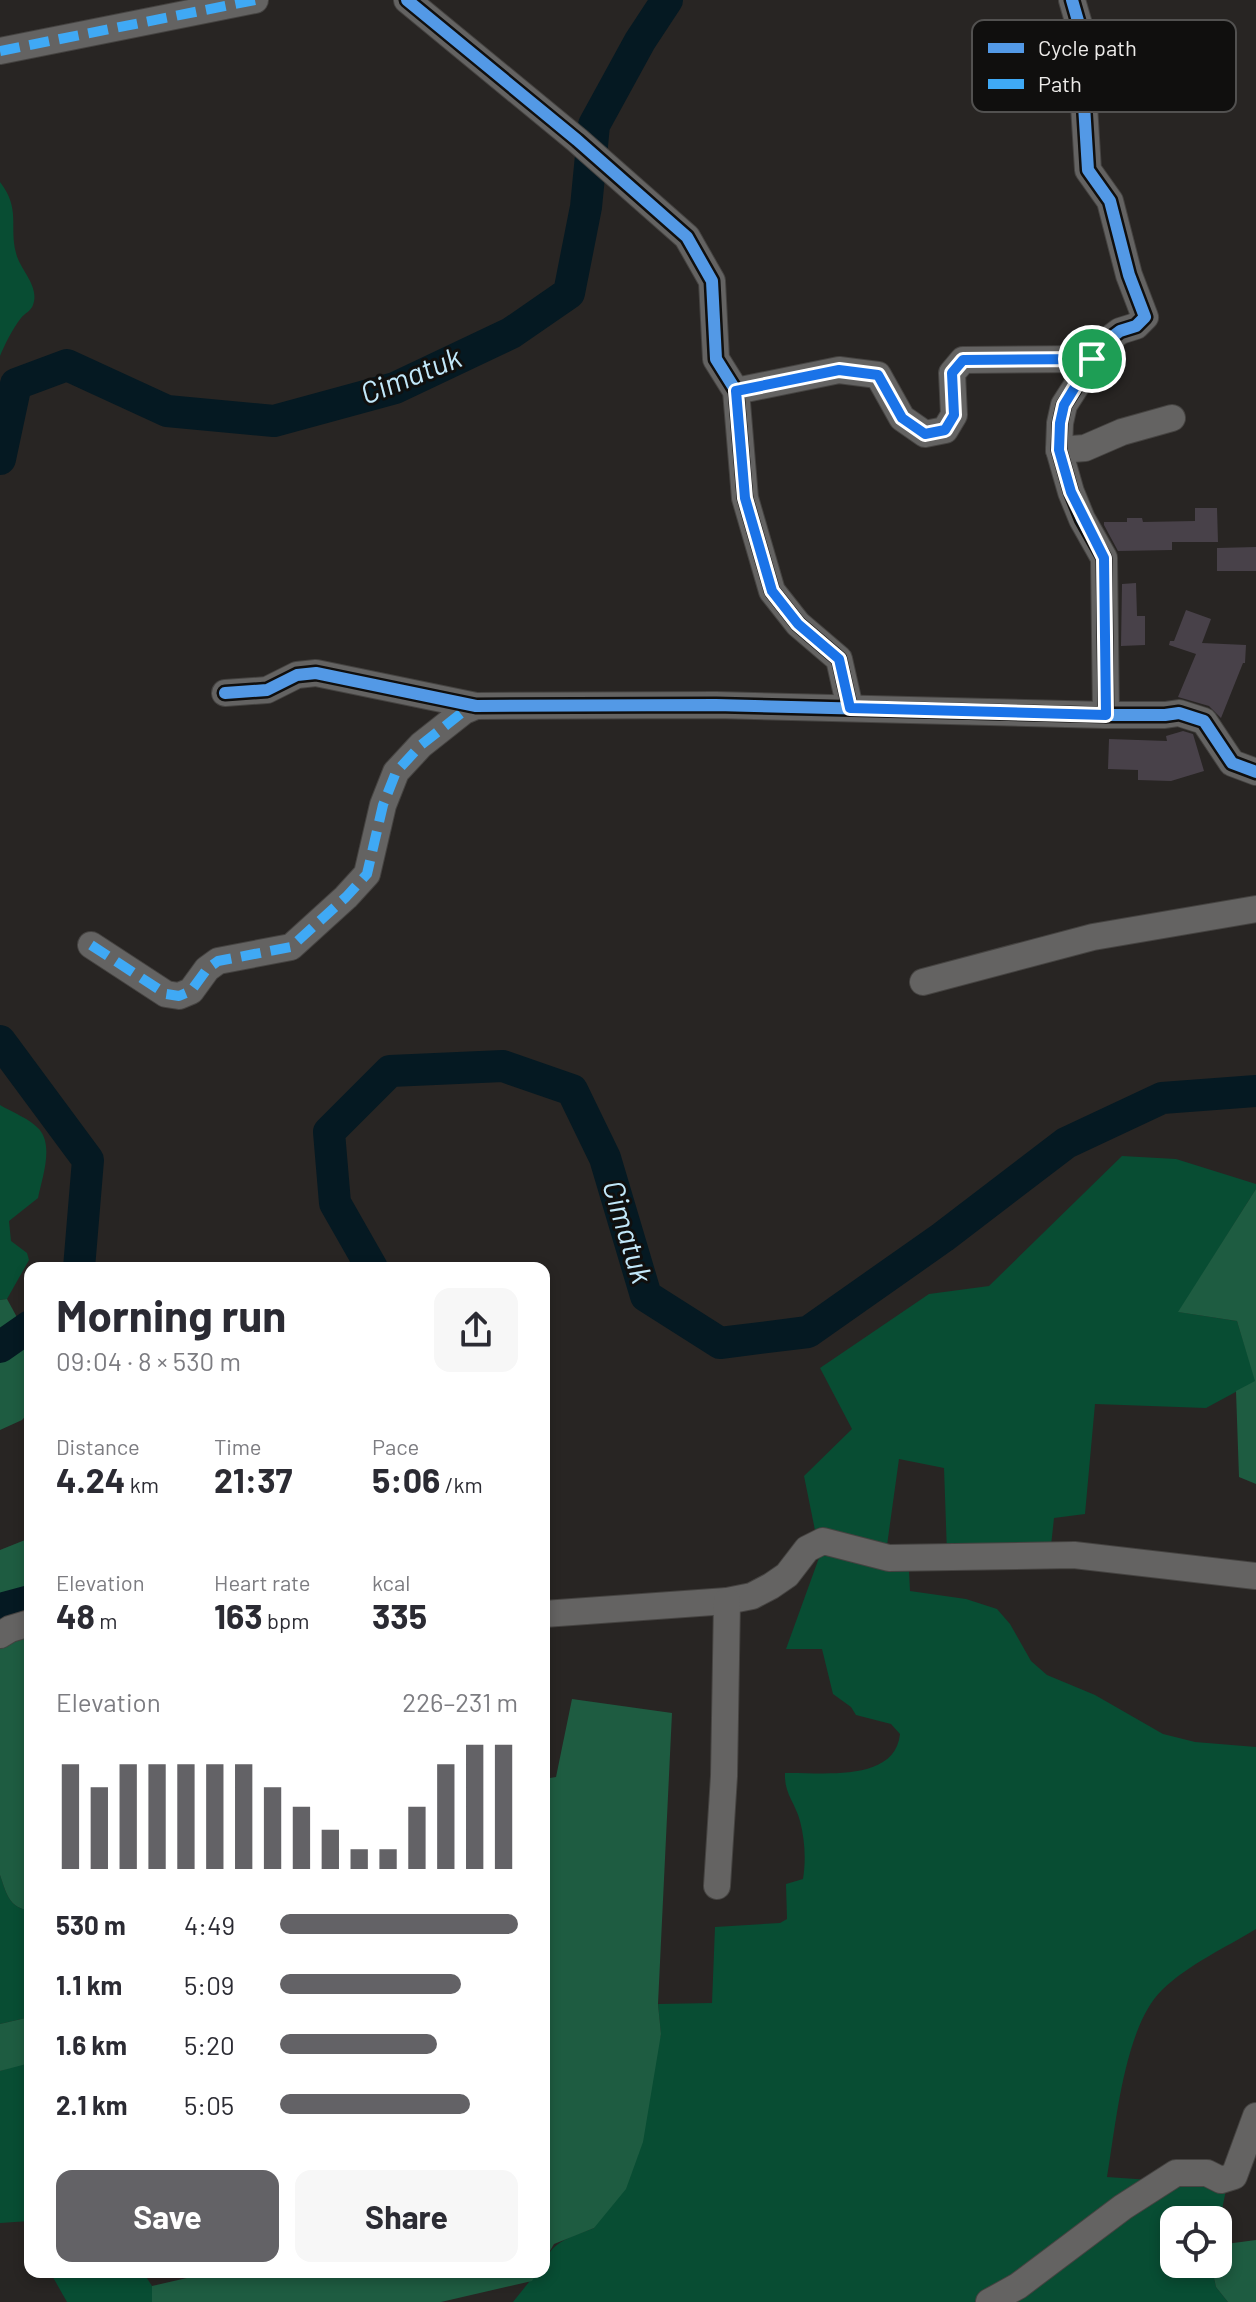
<!DOCTYPE html>
<meta charset="utf-8">
<style>
body{margin:0;font-family:Barlow,sans-serif;background:#f7f7f7;color:#2b2b33;height:100vh;display:flex;flex-direction:column;font-size:30px;white-space:nowrap}
*{box-sizing:border-box;margin:0}
p{font-size:26px;color:#7c7c81}
.icon{flex:none;width:44px;height:44px;fill:none;stroke:currentColor;stroke-width:2;stroke-linecap:round;stroke-linejoin:round}
.map{position:relative;flex:1;overflow:hidden}
.details{position:absolute;left:24px;top:1262px;width:526px;height:1016px;display:flex;flex-direction:column;background:#fff;border-radius:16px;box-shadow:0 4px 12px #0003}
.details>*{flex:none}
.buttons{position:absolute;left:1160px;top:2206px;display:grid;gap:16px}
.buttons a{display:grid;place-items:center;width:72px;height:72px;border-radius:16px;background:#fff;box-shadow:0 4px 12px #0003;font-size:40px}
.pin{position:absolute;display:grid;place-items:center;width:68px;height:68px;color:#fff;margin:-34px;border:4px solid #fff;border-radius:50%;box-shadow:0 2px 8px #0007}
.round{display:grid;place-items:center;flex:none;width:84px;height:84px;border-radius:16px;background:#f7f7f7}
.head{display:flex;align-items:center;justify-content:space-between;height:136px;padding:0 32px}
h1{font-size:44px;font-weight:700;line-height:60px}
.stats{display:grid;grid-template-columns:repeat(3,1fr);gap:12px;height:136px;padding:8px 32px}
.stats div{display:grid;align-content:center}
.stats b{font-size:34px;font-weight:700}
.stats small{font-size:22px;font-weight:400}
.stats p{font-size:22px}
.chart{height:224px;padding:16px 32px}
.chart p{display:flex;justify-content:space-between}
.chart svg{width:100%;height:144px;margin-top:8px;stroke:#636266;stroke-width:6}
.cta{display:flex;gap:16px;margin-top:auto;padding:16px 32px}
.cta a{flex:1;height:92px;border-radius:16px;background:#636266;color:#fff;font-size:32px;font-weight:700;line-height:92px;text-align:center}
.cta a+a{background:#f7f7f7;color:#2b2b33}
ul{padding:0 32px;list-style:none;font-size:26px}
li{display:grid;grid-template-columns:128px 96px 1fr;align-items:center;height:60px}
li i{height:20px;border-radius:10px;background:#636266}
.map>svg:first-child{display:block}
.green{fill:#084d33}
.forest{fill:#1e5c41}
.lines{fill:none;stroke-linecap:round;stroke-linejoin:round}
.river{stroke:#051922;stroke-width:32}
.building{fill:#484149}
.minor-casing{stroke:#454341;stroke-width:28}
.minor{stroke:#646362;stroke-width:26}
.quiet{stroke:#3fa9f5;stroke-width:10;stroke-dasharray:20 10;stroke-linecap:butt}
.cycleway-casing{stroke:#100f0e;stroke-width:17}
.cycleway{stroke:#5399e6;stroke-width:12}
.route-casing{stroke:#fff;stroke-width:16}
.route{stroke:#1a73e8;stroke-width:10}
.labels{text-anchor:middle;stroke-width:6;stroke-linejoin:round;paint-order:stroke}
.water-label{font-size:30px;font-style:italic;fill:#c2e8fa;stroke:#100f0e}
.key{fill:#100f0e;stroke:#525150;stroke-width:2}
.key-label{font-size:22px;fill:#edebe9}
</style>
<div class="map">
<svg width="1256" height="2302" viewBox="0 0 1256 2302">
<rect width="100%" height="100%" fill="#282523"/>
<!-- green -->
<g class="green">
<path d="M0 182C21 209 9 226 16 253 20 270 40 286 33 305 31 311 25 313 21 318 13 328 5 344 0 356Z"/>
<path d="M0 1105C12 1112 30 1119 39 1129 54 1146 42 1178 38 1198L9 1221 11 1241 27 1253 29 1260 7 1299 0 1300Z"/>
<path d="M1122 1156 1176 1159 1256 1184V1189L1179 1312 1237 1321 1256 1381 1206 1408 1095 1404 1085 1514 1054 1518 1050 1555 947 1553 944 1468 899 1459 884 1567 909 1571 910 1591 966 1599 997 1609 1010 1624 1031 1661 1047 1675 1095 1695 1163 1734 1195 1742 1256 1747V1929C1225 1948 1189 1964 1162 1990 1124 2027 1116 2125 1107 2177L1179 2182 1211 2180 1226 2190 1218 2229V2220H1174V2264H1211L1216 2287 1228 2302H513L537 2272H544C544 2243 571 2237 594 2228L661 2035 658 2004 712 2003 715 1927 780 1923 787 1919 786 1884 803 1879C806 1861 805 1840 800 1821 795 1802 784 1794 785 1773 822 1772 895 1783 900 1734L891 1724 856 1715 851 1707 833 1694 822 1649H786L820 1555 804 1476 852 1429 820 1368 929 1294 989 1286Z"/>
<path d="M0 1875C6 1892 9 1909 30 1910V2017L0 2024Z"/>
<path d="M24 2063H30V2221L0 2223V2071Z"/>
<path d="M50 2272H143L152 2286V2302H67Z"/>
</g>
<!-- forest -->
<g class="forest">
<path d="M1256 1189V1484L1239 1477 1236 1391 1255 1381 1237 1321 1178 1312Z"/>
<path d="M7 1299 30 1341V1411L22 1420 0 1430V1300Z"/>
<path d="M30 1538V1910C9 1909 6 1892 0 1875V1550Z"/>
<path d="M572 1699 672 1713 658 2004 661 2034 643 2142 626 2189 594 2228 554 2244 544 2261V1779L556 1777Z"/>
<path d="M30 2017V2063L0 2071V2024Z"/>
<path d="M1256 2240V2302H1228L1216 2287 1211 2264H1218V2245Z"/>
<path d="M213 2272H537L532 2281 441 2302H152V2286Z"/>
</g>
<g class="lines">
<!-- river -->
<g class="river">
<path d="M0 459 16 384 67 365 167 411 274 421 395 388 511 333 569 293 586 207 594 125 640 41 667 0"/>
<path d="M0 1041 88 1160 79 1268"/>
<path d="M372 1268 335 1203 329 1132 390 1071 503 1066 572 1090 605 1158 646 1296 720 1343 808 1332 943 1237 1066 1143 1162 1098 1256 1091"/>
<path d="M0 1347 30 1326"/>
<path d="M0 1609 30 1601"/>
</g>
</g>
<!-- building -->
<g class="building">
<path d="M1195 508H1217L1218 542H1172V550L1118 551 1104 525V522H1127V518H1142L1143 522 1195 521Z"/>
<path d="M1256 547V571H1217V548Z"/>
<path d="M1136 583 1137 616H1145V645L1121 646 1122 584Z"/>
<path d="M1186 610 1211 619 1202 643 1246 645 1245 663H1243L1221 718 1209 706 1178 697 1196 654 1169 645 1170 641H1174Z"/>
<path d="M1183 731 1193 734 1204 771 1171 781 1138 780V770L1108 769 1109 739 1167 741 1166 736Z"/>
</g>
<g class="lines">
<!-- minor casing -->
<g class="minor-casing">
<g id="minor">
<path d="M407 0 577 140 687 237 712 281 716 359 736 391 745 498 772 591 798 624 839 659 850 708"/>
<path d="M1072 0 1089 59 1083 89 1088 170 1110 201 1129 275 1145 317 1136 326 1120 331 1104 343 1064 405 1060 423 1059 450 1071 492 1082 519 1104 558 1106 715"/>
<path d="M0 51 255 0"/>
<path d="M736 391 839 370 878 375 902 418 925 434 945 430 954 415 952 373 963 360 1092 359"/>
<path d="M1059 450 1085 448 1122 432 1172 418"/>
<path d="M225 693 267 690 297 675 316 673 476 706 716 705 1106 715H1165L1179 713 1204 721 1232 763 1256 772"/>
<path d="M91 945 166 994 179 996 191 991 207 969 218 961 291 947 346 897 367 874 383 805 396 772 421 745 464 711 476 706"/>
<path d="M923 982 1093 937 1256 909"/>
<path d="M544 1614 727 1601 752 1596 771 1586 787 1575 807 1549 823 1541 889 1558 1074 1555 1256 1576"/>
<path d="M0 1635 10 1629 30 1623"/>
<path d="M717 1886 724 1776 727 1601"/>
<path d="M989 2302 1018 2286 1123 2207 1176 2173H1207L1221 2180 1234 2176 1256 2116"/>
</g>
</g>
<!-- minor -->
<use href="#minor" class="minor"/>
<!-- quiet -->
<g class="quiet">
<path d="M0 51 255 0"/>
<path d="M736 391 839 370 878 375 902 418 925 434 945 430 954 415 952 373 963 360 1092 359"/>
<path d="M91 945 166 994 179 996 191 991 207 969 218 961 291 947 346 897 367 874 383 805 396 772 421 745 464 711 476 706"/>
</g>
<!-- cycleway casing -->
<g class="cycleway-casing">
<g id="cycleway">
<path d="M407 0 577 140 687 237 712 281 716 359 736 391 745 498 772 591 798 624 839 659 850 708"/>
<path d="M1072 0 1089 59 1083 89 1088 170 1110 201 1129 275 1145 317 1136 326 1120 331 1104 343 1064 405 1060 423 1059 450 1071 492 1082 519 1104 558 1106 715"/>
<path d="M225 693 267 690 297 675 316 673 476 706 716 705 1106 715H1165L1179 713 1204 721 1232 763 1256 772"/>
</g>
</g>
<!-- cycleway -->
<use href="#cycleway" class="cycleway"/>
</g>
<g class="lines">
<!-- route casing -->
<g class="route-casing">
<path id="route" d="M1092 359 1064 405 1060 423 1059 450 1071 492 1104 558 1106 715 850 708 839 659 798 624 772 591 745 498 736 391 839 370 878 375 902 418 925 434 945 430 954 415 952 373 963 360Z"/>
</g>
<!-- route -->
<use href="#route" class="route"/>
</g>
<g class="labels">
<!-- water labels -->
<g class="water-label">
<text transform="translate(411 376) rotate(-22)" y="10">Cimatuk</text>
<text transform="translate(627 1232) rotate(73)" y="10">Cimatuk</text>
</g>
</g>
<!-- legend -->
<rect x="972" y="20" width="264" height="92" rx="12" class="key"/>
<rect x="988" y="43" width="36" height="10" fill="#5399e6"/>
<rect x="988" y="79" width="36" height="10" fill="#3fa9f5"/>
<g class="key-label">
<text x="1038" y="56">Cycle path</text>
<text x="1038" y="92">Path</text>
</g>
</svg>
<div class="buttons">
<a><svg class="icon" aria-label="locate" viewBox="0 0 24 24"><circle cx="12" cy="12" r="6"/><path d="M12 2v4M12 18v4M2 12h4M18 12h4"/></svg></a>
</div>
<div class="pin" style="left:1092px;top:359px;background:#1e9e55"><svg class="icon" aria-label="arrive" viewBox="0 0 24 24"><path d="M6 21V4h12l-3 4 3 4H6"/></svg></div>
<section class="details">
<div class="head"><div><h1>Morning run</h1><p>09:04 · 8 × 530 m</p></div><a class="round"><svg class="icon" aria-label="share" viewBox="0 0 24 24"><path d="M12 15V3M7 8l5-5 5 5M5 13v7h14v-7"/></svg></a></div>
<div class="stats">
<div><p>Distance</p><b>4.24<small> km</small></b></div>
<div><p>Time</p><b>21:37</b></div>
<div><p>Pace</p><b>5:06<small> /km</small></b></div>
</div>
<div class="stats">
<div><p>Elevation</p><b>48<small> m</small></b></div>
<div><p>Heart rate</p><b>163<small> bpm</small></b></div>
<div><p>kcal</p><b>335</b></div>
</div>
<div class="chart"><p><span>Elevation</span>226–231 m</p>
<svg viewBox="0 0 160 44" preserveAspectRatio="none"><path d="M5 44V12M15 44V19M25 44V12M35 44V12M45 44V12M55 44V12M65 44V12M75 44V19M85 44V25M95 44V32M105 44V38M115 44V38M125 44V25M135 44V12M145 44V6M155 44V6"/></svg>
</div>
<ul>
<li><b>530 m</b>4:49<i style="width:100%"></i></li>
<li><b>1.1 km</b>5:09<i style="width:76%"></i></li>
<li><b>1.6 km</b>5:20<i style="width:66%"></i></li>
<li><b>2.1 km</b>5:05<i style="width:80%"></i></li>
</ul>
<div class="cta"><a>Save</a><a>Share</a></div>
</section>
</div>
